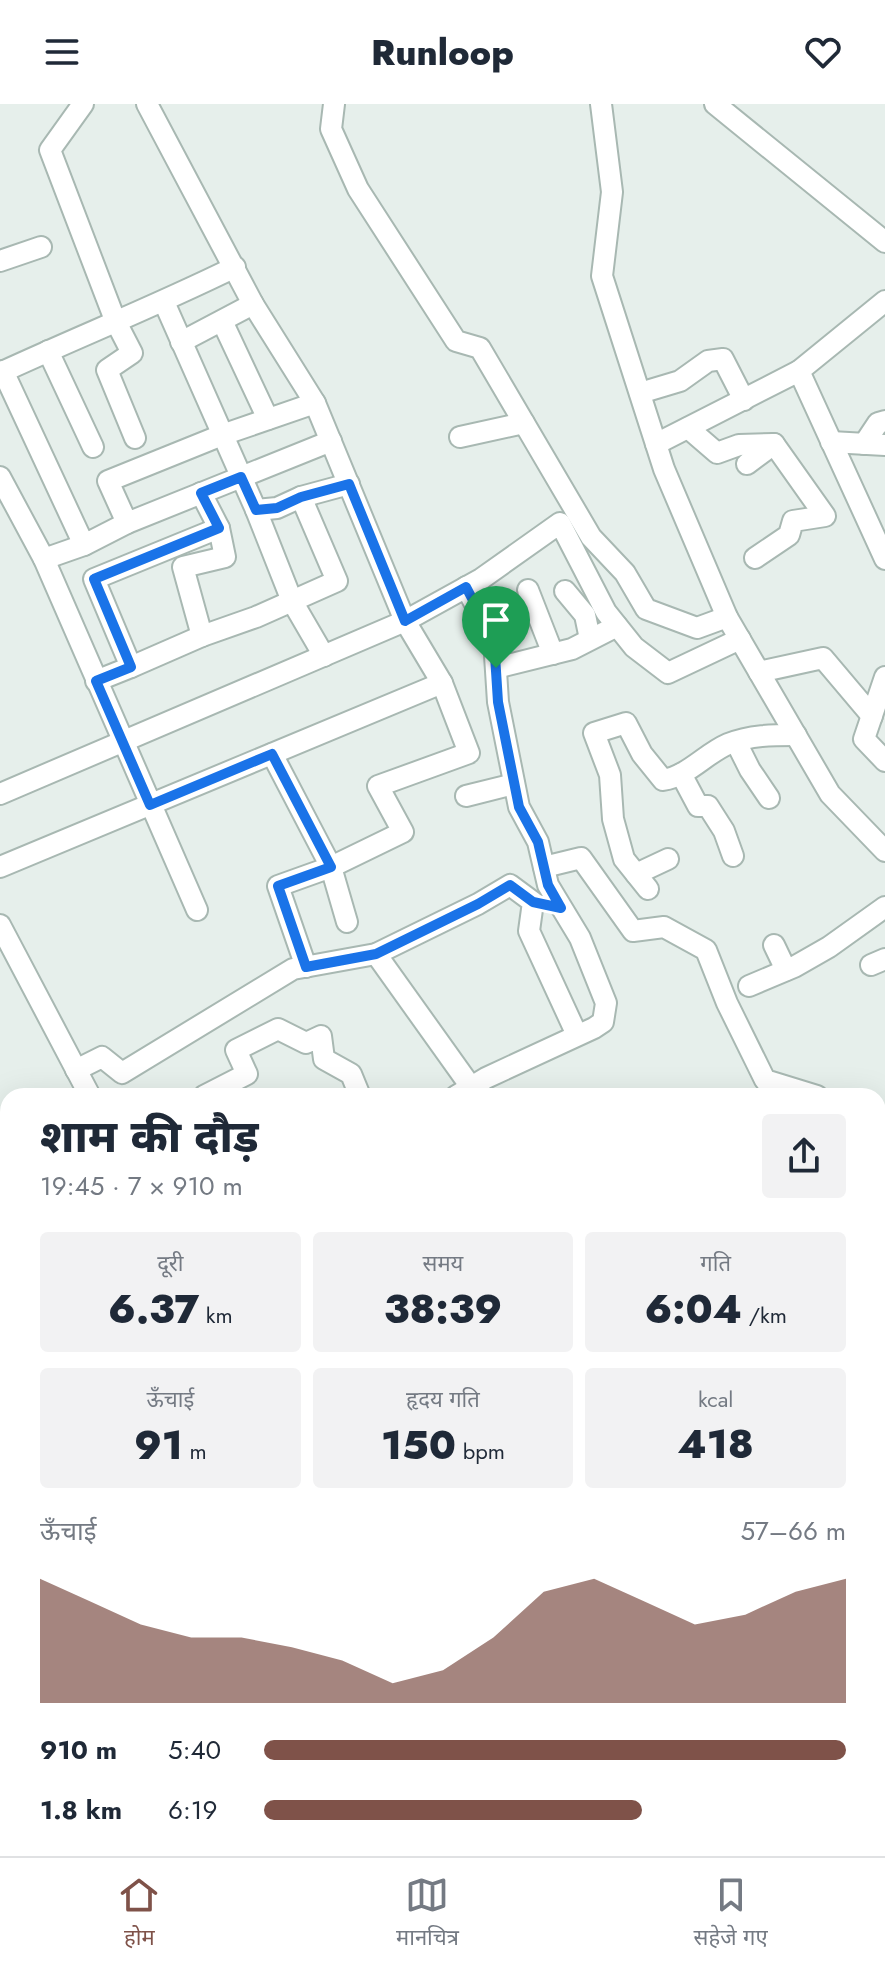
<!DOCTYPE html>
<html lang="hi">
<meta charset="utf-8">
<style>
body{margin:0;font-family:Jost,"Noto Sans Devanagari",sans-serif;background:#f2f2f3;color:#1f2937;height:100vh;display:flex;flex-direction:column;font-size:30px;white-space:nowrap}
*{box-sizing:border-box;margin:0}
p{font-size:26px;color:#747a83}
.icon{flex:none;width:44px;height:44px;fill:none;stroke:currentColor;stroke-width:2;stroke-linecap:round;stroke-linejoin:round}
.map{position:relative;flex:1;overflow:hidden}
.drawer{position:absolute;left:0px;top:984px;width:886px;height:768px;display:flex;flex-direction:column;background:#fff;border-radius:24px 24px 0 0;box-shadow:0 8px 32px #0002}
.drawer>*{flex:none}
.pin{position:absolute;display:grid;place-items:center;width:68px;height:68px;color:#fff;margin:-82px -34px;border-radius:50% 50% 50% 0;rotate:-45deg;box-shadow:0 0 8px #0007}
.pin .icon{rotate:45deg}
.round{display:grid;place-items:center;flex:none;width:84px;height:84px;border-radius:8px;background:#f2f2f3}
.overview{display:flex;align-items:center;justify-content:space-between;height:136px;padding:0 40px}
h1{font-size:44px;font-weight:800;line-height:60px}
.stats{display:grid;grid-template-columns:repeat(3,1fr);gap:12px;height:136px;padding:8px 40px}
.stats div{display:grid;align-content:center;border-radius:8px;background:#f2f2f3;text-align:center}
.stats b{font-size:40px;font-weight:800}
.stats small{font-size:22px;font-weight:400}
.stats p{font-size:22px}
.chart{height:224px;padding:16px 40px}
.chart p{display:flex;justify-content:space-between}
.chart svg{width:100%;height:144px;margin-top:8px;fill:#7f5249;opacity:.7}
ul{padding:0 40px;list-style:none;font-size:26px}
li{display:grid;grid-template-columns:128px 96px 1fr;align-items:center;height:60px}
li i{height:20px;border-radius:10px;background:#7f5249}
header{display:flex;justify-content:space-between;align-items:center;height:104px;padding:0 40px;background:#fff;font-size:36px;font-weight:800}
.dock{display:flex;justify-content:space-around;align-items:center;height:112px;border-top:2px solid #e0e1e3;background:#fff;font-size:22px;color:#747a83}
.dock a{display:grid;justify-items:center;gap:4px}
.dock .on{color:#7f5249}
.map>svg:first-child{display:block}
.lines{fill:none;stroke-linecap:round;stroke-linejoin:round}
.minor-casing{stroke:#a8b8b2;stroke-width:24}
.major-casing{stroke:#c2cac8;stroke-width:28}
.minor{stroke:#fff;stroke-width:20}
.major{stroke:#6aa596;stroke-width:24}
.route-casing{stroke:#fff;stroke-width:16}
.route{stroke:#1a73e8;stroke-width:10}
</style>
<header><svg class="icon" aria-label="menu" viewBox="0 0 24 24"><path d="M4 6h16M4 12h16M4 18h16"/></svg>Runloop<svg class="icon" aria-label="heart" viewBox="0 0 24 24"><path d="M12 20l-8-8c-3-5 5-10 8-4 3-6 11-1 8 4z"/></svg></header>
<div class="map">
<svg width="885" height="1752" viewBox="0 0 885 1752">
<rect width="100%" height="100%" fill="#e6efeb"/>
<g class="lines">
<!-- minor casing -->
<g class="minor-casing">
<g id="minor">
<path d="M83 0 50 46 115 216 132 249 107 266 135 334"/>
<path d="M147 0 253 200 315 299 405 517 442 579 469 649 378 682 403 728 331 763 278 782 306 863"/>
<path d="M334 0 331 25 358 85 456 237 480 244 591 433 625 469 646 505 697 524 727 513"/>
<path d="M601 0 612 88 602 172 664 365 727 513 830 690 885 747"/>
<path d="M715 0 885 138"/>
<path d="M0 157 41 143"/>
<path d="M885 197 799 267 885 455"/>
<path d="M164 198 256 406"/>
<path d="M222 217 268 315"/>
<path d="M181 238 253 200"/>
<path d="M48 247 93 343"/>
<path d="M3 267 84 441 127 419"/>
<path d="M0 269C78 233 158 201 235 163"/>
<path d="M640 289 680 277 708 257 723 255 744 296"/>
<path d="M315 299 222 331 108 377 127 419 331 337"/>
<path d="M688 324 717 349 739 341 774 340 825 412 793 417 789 431 755 454"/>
<path d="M460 333 524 319"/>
<path d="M831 338 885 341"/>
<path d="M656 340 799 267"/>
<path d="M864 340 878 319 885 317"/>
<path d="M747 360 774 340"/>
<path d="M0 373 44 455 197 806"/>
<path d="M201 389 219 424 225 453 183 463 202 532 256 513 337 477 301 393 349 380"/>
<path d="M301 393 277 404 256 406 292 497 324 552"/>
<path d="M44 455 84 441"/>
<path d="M528 486 553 550"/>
<path d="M565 487 585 511 590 535"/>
<path d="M131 563 202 532"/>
<path d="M496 564 572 545 617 522"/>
<path d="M759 568 823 554 872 612"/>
<path d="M885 573 864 635 885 657"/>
<path d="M96 577 131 563 94 475 219 424"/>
<path d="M736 638 750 666 769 694"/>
<path d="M272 650 331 763 347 818"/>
<path d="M681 670 698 702H708L724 727 733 752"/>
<path d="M0 690 405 517 481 475 560 419 606 508 634 543 668 569 740 535"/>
<path d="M466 692 514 680"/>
<path d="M0 763 442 579"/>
<path d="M544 763 581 754 633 827 664 823 706 846 727 899 765 976 817 992"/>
<path d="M636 770 668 755"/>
<path d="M648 785 624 755 613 715 610 671 594 629 626 619 642 650 663 676C688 672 705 650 728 640 750 631 773 631 796 631"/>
<path d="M0 821 90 992"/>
<path d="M774 841 786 866"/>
<path d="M376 850 471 983"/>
<path d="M871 861 885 855"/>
<path d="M749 882 794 863 829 843 885 803"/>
<path d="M76 966 102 953 122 969 293 865 376 850 478 800 510 781 533 798 529 827 577 931"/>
<path d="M204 992 247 970 236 946 278 925 306 939 321 932 324 955 351 970 360 992"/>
<path d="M456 992 486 974 594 924 603 918 606 899 580 834 548 781 538 738 519 703 498 598 494 536 466 483"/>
<path d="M0 1052 8 1068"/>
<path d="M878 1057 885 1072"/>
<path d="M0 1092 8 1089"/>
<path d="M0 1266 8 1279"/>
<path d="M878 1507 885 1501"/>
<path d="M878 1607 885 1620"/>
<path d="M878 1667 885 1664"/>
<path d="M510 1744 515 1752"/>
<path d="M534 1744 539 1752"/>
<path d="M564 1744 567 1750 575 1744"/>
<path d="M741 1744 747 1752"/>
<path d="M235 1752 246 1746"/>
<path d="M449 1752 465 1744"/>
<path d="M663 1752 673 1744"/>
<path d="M769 1752 780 1744"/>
</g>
</g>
<!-- major casing -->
<g class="major-casing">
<g id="major">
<path d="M878 1239 885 1236"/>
<path d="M0 1484 8 1483"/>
</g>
</g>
<!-- minor -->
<use href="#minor" class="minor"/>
<!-- major -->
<use href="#major" class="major"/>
</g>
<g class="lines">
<!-- route casing -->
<g class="route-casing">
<path id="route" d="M241 373 256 406 277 404 301 393 349 380 405 517 466 483 494 536 498 598 519 703 538 738 548 781 561 804 533 798 510 781 478 800 376 850 306 863 278 782 331 763 272 650 150 701 96 577 131 563 94 475 219 424 201 389Z"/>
</g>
<!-- route -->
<use href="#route" class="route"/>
</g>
</svg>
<div class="pin" style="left:496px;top:564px;background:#1e9e55"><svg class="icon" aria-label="arrive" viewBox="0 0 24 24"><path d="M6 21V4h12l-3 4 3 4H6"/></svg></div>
<section class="drawer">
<div class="overview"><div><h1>शाम की दौड़</h1><p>19:45 · 7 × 910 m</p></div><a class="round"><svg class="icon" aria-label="share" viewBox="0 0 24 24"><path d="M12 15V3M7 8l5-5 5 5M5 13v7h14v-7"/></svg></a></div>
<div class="stats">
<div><p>दूरी</p><b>6.37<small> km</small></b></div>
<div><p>समय</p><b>38:39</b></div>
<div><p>गति</p><b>6:04<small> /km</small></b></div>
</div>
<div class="stats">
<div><p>ऊँचाई</p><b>91<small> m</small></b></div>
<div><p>हृदय गति</p><b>150<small> bpm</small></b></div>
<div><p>kcal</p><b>418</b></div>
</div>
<div class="chart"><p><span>ऊँचाई</span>57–66 m</p>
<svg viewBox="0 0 160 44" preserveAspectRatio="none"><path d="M0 44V6L10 13L20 20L30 24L40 24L50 27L60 31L70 38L80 34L90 24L100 10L110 6L120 13L130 20L140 17L150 10L160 6V44z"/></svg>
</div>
<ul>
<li><b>910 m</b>5:40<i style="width:100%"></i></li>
<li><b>1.8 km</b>6:19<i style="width:65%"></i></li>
</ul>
</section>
</div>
<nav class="dock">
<a class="on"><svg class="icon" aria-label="home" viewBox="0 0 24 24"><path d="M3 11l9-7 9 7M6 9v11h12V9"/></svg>होम</a>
<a><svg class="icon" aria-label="map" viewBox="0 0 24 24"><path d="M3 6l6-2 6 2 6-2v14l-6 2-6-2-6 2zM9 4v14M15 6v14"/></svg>मानचित्र</a>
<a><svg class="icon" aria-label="saved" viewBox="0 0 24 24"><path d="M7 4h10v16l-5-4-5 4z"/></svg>सहेजे गए</a>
</nav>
